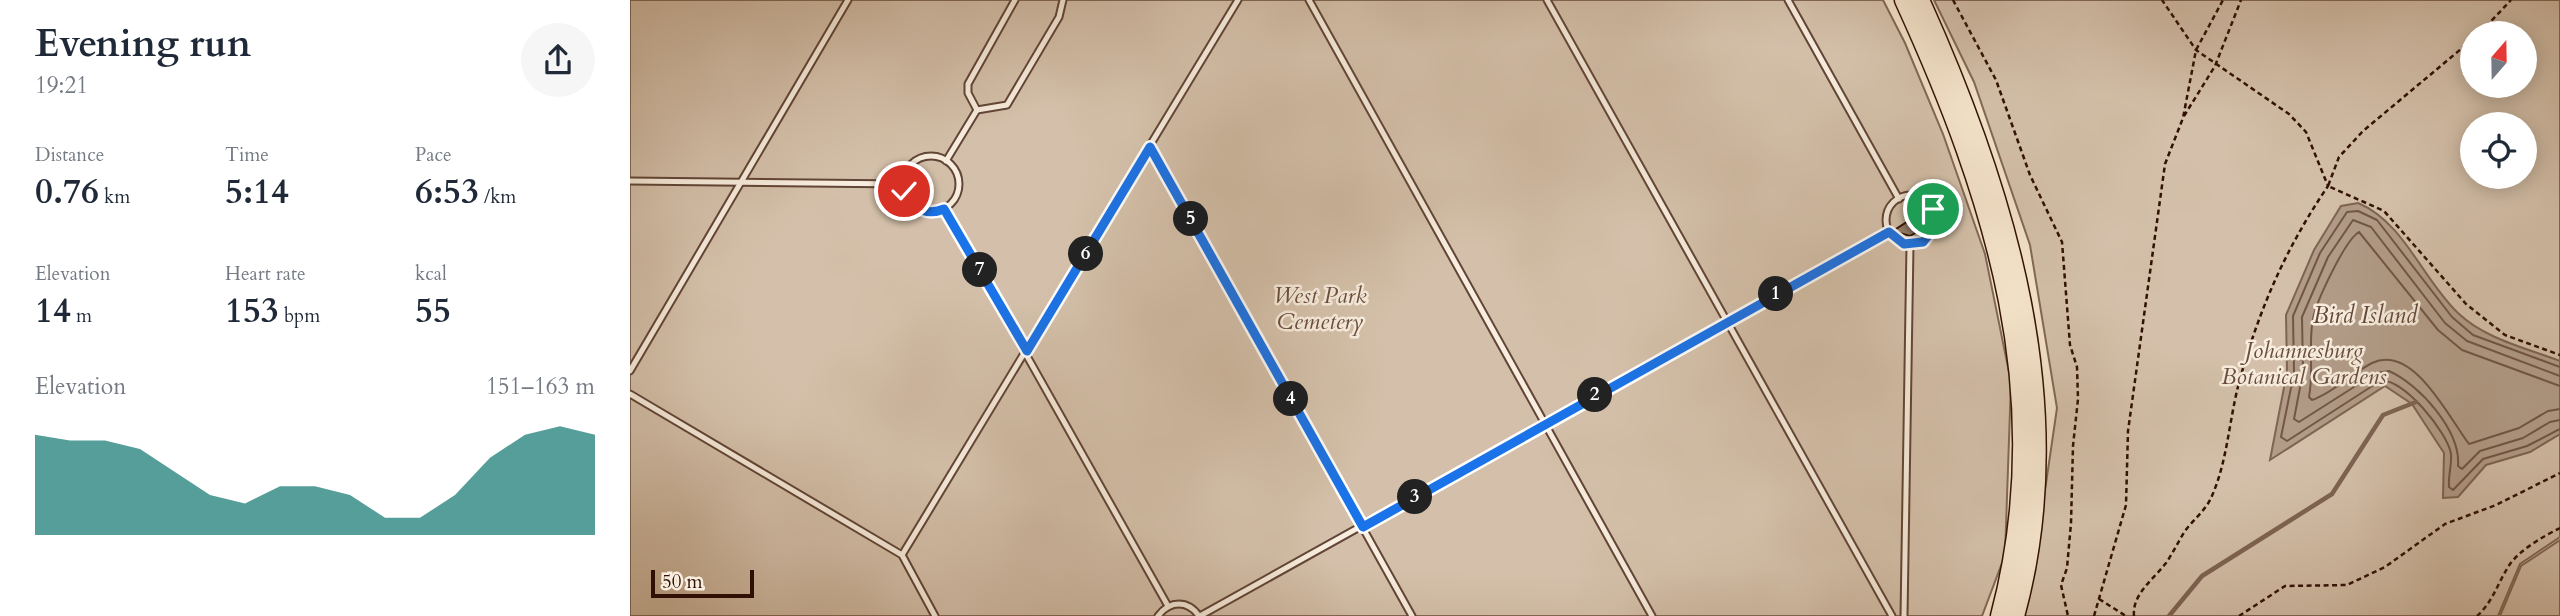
<!DOCTYPE html>
<meta charset="utf-8">
<style>
body{margin:0;font-family:Cardo,serif;background:#f6f6f7;color:#1f2937;height:100vh;display:flex;flex-direction:column;font-size:26px;white-space:nowrap}
*{box-sizing:border-box;margin:0}
p{font-size:23px;color:#747a83}
.icon{flex:none;width:38px;height:38px;fill:none;stroke:currentColor;stroke-width:2;stroke-linecap:round;stroke-linejoin:round}
.map{position:relative;flex:1;overflow:hidden}
.drawer{display:flex;flex-direction:column;background:#fff;width:630px}
.drawer>*{flex:none}
.needle{width:46px;rotate:20deg}
.buttons{position:absolute;left:1830px;top:21px;display:grid;gap:14px}
.buttons a{display:grid;place-items:center;width:77px;height:77px;border-radius:50%;background:#fff;box-shadow:0 4px 18px #0003;font-size:35px}
.scale{position:absolute;left:21px;bottom:18px;width:103px;box-sizing:border-box;padding-left:7px;border:4px solid #301004;border-top:0;font-size:19px;line-height:24px;white-space:nowrap;color:#301004;-webkit-text-stroke:5px #f8edde;paint-order:stroke}
.pin{position:absolute;display:grid;place-items:center;width:60px;height:60px;color:#fff;margin:-30px;border:4px solid #fff;border-radius:50%;box-shadow:0 2px 7px #0007}
.km{position:absolute;width:35px;height:35px;margin:-18px;border-radius:50%;background:#222;color:#fff;font-size:19px;line-height:35px;text-align:center}
.round{display:grid;place-items:center;flex:none;width:74px;height:74px;border-radius:37px;background:#f6f6f7}
.overview{display:flex;align-items:center;justify-content:space-between;height:119px;padding:0 35px}
h1{font-size:38px;font-weight:600;line-height:52px}
.stats{display:grid;grid-template-columns:repeat(3,1fr);gap:10px;height:119px;padding:7px 35px}
.stats div{display:grid;align-content:center}
.stats b{font-size:35px;font-weight:600}
.stats small{font-size:19px;font-weight:400}
.stats p{font-size:19px}
.chart{height:196px;padding:14px 35px}
.chart p{display:flex;justify-content:space-between}
.chart svg{width:100%;height:126px;margin-top:7px;fill:#0f766e;opacity:.7}
main{display:flex;flex:1;min-height:0}
.map>svg:first-child{display:block}
.green{fill:#d4c0aa;stroke:#826857;stroke-width:2;fill-rule:evenodd}
.water{fill:#b29c88;stroke:#7e6453;stroke-width:2}
.lines{fill:none;stroke-linecap:round;stroke-linejoin:round}
.shore{stroke:#715646;stroke-width:2}
.stream{stroke:#7e6453;stroke-width:4.5}
.building{fill:#967e6c;stroke:#301004;stroke-width:2}
.service-casing{stroke:#614536;stroke-width:9}
.primary-casing{stroke:#301004;stroke-width:21}
.path{stroke:#301004;stroke-width:2.5;stroke-dasharray:5 3.5;stroke-linecap:butt}
.service{stroke:#f8edde;stroke-width:5}
.primary{stroke:#f5e4cc;stroke-width:18}
.route-casing{stroke:#fff;stroke-width:14}
.route{stroke:#1a73e8;stroke-width:9}
.labels{text-anchor:middle;stroke-width:5;stroke-linejoin:round;paint-order:stroke}
.park-label{font-size:23px;font-style:italic;fill:#694e3e;stroke:#f8edde}
.water-label{font-size:24px;font-style:italic;fill:#644839;stroke:#f8edde}
</style>
<main>
<section class="drawer">
<div class="overview"><div><h1>Evening run</h1><p>19:21</p></div><a class="round"><svg class="icon" aria-label="share" viewBox="0 0 24 24"><path d="M12 15V3M7 8l5-5 5 5M5 13v7h14v-7"/></svg></a></div>
<div class="stats">
<div><p>Distance</p><b>0.76<small> km</small></b></div>
<div><p>Time</p><b>5:14</b></div>
<div><p>Pace</p><b>6:53<small> /km</small></b></div>
</div>
<div class="stats">
<div><p>Elevation</p><b>14<small> m</small></b></div>
<div><p>Heart rate</p><b>153<small> bpm</small></b></div>
<div><p>kcal</p><b>55</b></div>
</div>
<div class="chart"><p><span>Elevation</span>151–163 m</p>
<svg viewBox="0 0 160 44" preserveAspectRatio="none"><path d="M0 44V9L10 11L20 11L30 14L40 22L50 30L60 33L70 27L80 27L90 30L100 38L110 38L120 30L130 17L140 9L150 6L160 9V44z"/></svg>
</div>
</section>
<div class="map">
<svg width="1930" height="616" viewBox="0 0 1930 616">
<rect width="100%" height="100%" fill="#f5e4cc"/>
<filter id="stains"><feTurbulence type="fractalNoise" baseFrequency=".00286" numOctaves="4"/><feColorMatrix values="0 0 0 0 .2 0 0 0 0 .09 0 0 0 0 .02 0 0 0 .5 -.17"/></filter>
<radialGradient id="worn" r=".72"><stop offset=".6" stop-color="#630" stop-opacity="0"/><stop offset="1" stop-color="#630" stop-opacity=".3"/></radialGradient>
<!-- green -->
<g class="green">
<path d="M0 0H1253L1275 43 1313 134 1355 254 1381 382 1375 555 1352 616H0Z"/>
<path d="M1304 0H1930V537L1890 564 1868 616H1392L1406 552 1427 408 1400 245 1344 82ZM1843 33H1895V86H1843ZM1843 124H1895V177H1843Z"/>
<path d="M1930 540V616H1870L1891 566Z"/>
</g>
<!-- water -->
<path class="water" d="M1728 203C1774 222 1793 280 1828 313 1855 339 1896 348 1930 361V434L1900 452 1856 465 1828 497 1813 498 1814 453 1782 404 1755 386 1640 460 1657 372 1656 315 1684 250 1711 206Z"/>
<g class="lines">
<!-- shore -->
<g class="shore">
<path d="M1930 367 1843 335 1822 317 1747 220 1728 211 1717 212 1690 253 1663 316 1664 373 1651 437 1657 441 1750 381C1772 376 1818 433 1821 454 1822 464 1818 476 1819 487L1823 490 1853 459 1897 446 1930 429"/>
<path d="M1930 376 1837 341 1815 323 1741 227 1723 220 1698 257 1672 317 1673 372 1664 419 1669 422 1746 373 1759 371C1790 385 1831 431 1828 466L1832 469 1850 451 1893 438 1920 422 1930 420"/>
<path d="M1930 386 1832 350 1808 330 1729 232C1715 240 1686 302 1683 319 1678 342 1684 371 1679 397L1682 400C1703 393 1721 374 1742 363 1784 343 1820 420 1839 444L1889 428 1918 411 1930 409"/>
</g>
<!-- stream -->
<path class="stream" d="M1539 616 1572 576 1702 494 1753 415 1786 402"/>
</g>
<!-- building -->
<path class="building" d="M1280 220 1287 232 1280 236 1263 231Z"/>
<g class="lines">
<!-- service casing -->
<g class="service-casing">
<g id="service">
<path d="M679 0 1022 616"/>
<path d="M917 0 1262 616"/>
<path d="M1158 0 1269 199"/>
<path d="M347 110 377 105 429 17 433 0"/>
<path d="M347 110 338 93V84L385 0"/>
<path d="M520 147 782 616"/>
<circle cx="301" cy="184" r="28"/>
<path d="M316 161 347 110"/>
<path d="M0 181 273 184"/>
<circle cx="1281" cy="220" r="25"/>
<path d="M314 209 538 606"/>
<path d="M0 371 218 0"/>
<path d="M0 394 272 555 305 616"/>
<path d="M272 555 608 0"/>
<path d="M528 616C540 600 558 600 569 616"/>
<path d="M570 616 1259 232"/>
<path d="M1274 616 1280 245"/>
</g>
</g>
<!-- primary casing -->
<g class="primary-casing">
<g id="primary">
<path d="M1274 0C1365 199 1428 397 1370 616"/>
<path d="M1290 0C1376 190 1443 407 1385 616"/>
</g>
</g>
<!-- path -->
<g class="path">
<path d="M1323 0 1366 80 1400 175 1432 242 1440 345 1447 367 1448 399 1443 446 1441 523 1437 568 1431 585 1438 616"/>
<path d="M1850 33 1881 0"/>
<path d="M1843 39 1733 131 1709 157 1698 186 1754 211 1836 304 1875 335 1930 355"/>
<path d="M1554 116 1585 66 1611 0"/>
<path d="M1469 599 1496 616"/>
<path d="M1464 616 1496 505 1498 431 1535 164 1553 118 1566 50 1593 0"/>
<path d="M1504 616C1502 594 1523 580 1536 563 1543 553 1548 542 1555 531 1563 520 1575 511 1581 498 1598 461 1599 418 1610 379 1630 307 1656 248 1698 186L1676 132 1659 114 1566 50 1532 0"/>
<path d="M1609 616 1655 586 1717 585 1755 567 1815 524 1866 505 1930 473"/>
<path d="M1847 616C1863 602 1868 582 1880 564 1891 549 1914 536 1930 528"/>
</g>
<!-- service -->
<use href="#service" class="service"/>
<!-- primary -->
<use href="#primary" class="primary"/>
</g>
<g class="lines">
<!-- route casing -->
<g class="route-casing">
<path id="route" d="M274 191C281 209 297 216 314 209L397 351 520 147 733 527 1259 232 1274 244 1293 242 1304 228 1303 209"/>
</g>
<!-- route -->
<use href="#route" class="route"/>
</g>
<g class="labels">
<!-- park labels -->
<g class="park-label">
<text x="690" y="303">West Park<tspan x="690" dy="26">Cemetery</tspan></text>
<text x="1674" y="358">Johannesburg<tspan x="1674" dy="26">Botanical Gardens</tspan></text>
</g>
<!-- water labels -->
<g class="water-label">
<text x="1735" y="323">Bird Island</text>
</g>
</g>
<rect width="100%" height="100%" filter="url(#stains)"/>
<rect width="100%" height="100%" fill="url(#worn)"/>
</svg>
<div class="buttons">
<a><svg class="needle" viewBox="-14 -14 28 28"><path d="M0-13l5 13h-10z" fill="#e53935"/><path d="M0 13l5-13h-10z" fill="#747a83"/></svg></a>
<a><svg class="icon" aria-label="locate" viewBox="0 0 24 24"><circle cx="12" cy="12" r="6"/><path d="M12 2v4M12 18v4M2 12h4M18 12h4"/></svg></a>
</div>
<div class="scale">50 m</div>
<div class="pin" style="left:1303px;top:209px;background:#1e9e55"><svg class="icon" aria-label="arrive" viewBox="0 0 24 24"><path d="M6 21V4h12l-3 4 3 4H6"/></svg></div>
<div class="pin" style="left:274px;top:191px;background:#d93025"><svg class="icon" aria-label="check" viewBox="0 0 24 24"><path d="M5 12l5 5 9-10"/></svg></div>
<b class="km" style="left:1146px;top:294px">1</b>
<b class="km" style="left:965px;top:395px">2</b>
<b class="km" style="left:785px;top:497px">3</b>
<b class="km" style="left:661px;top:399px">4</b>
<b class="km" style="left:561px;top:219px">5</b>
<b class="km" style="left:456px;top:254px">6</b>
<b class="km" style="left:350px;top:270px">7</b>
</div>
</main>
